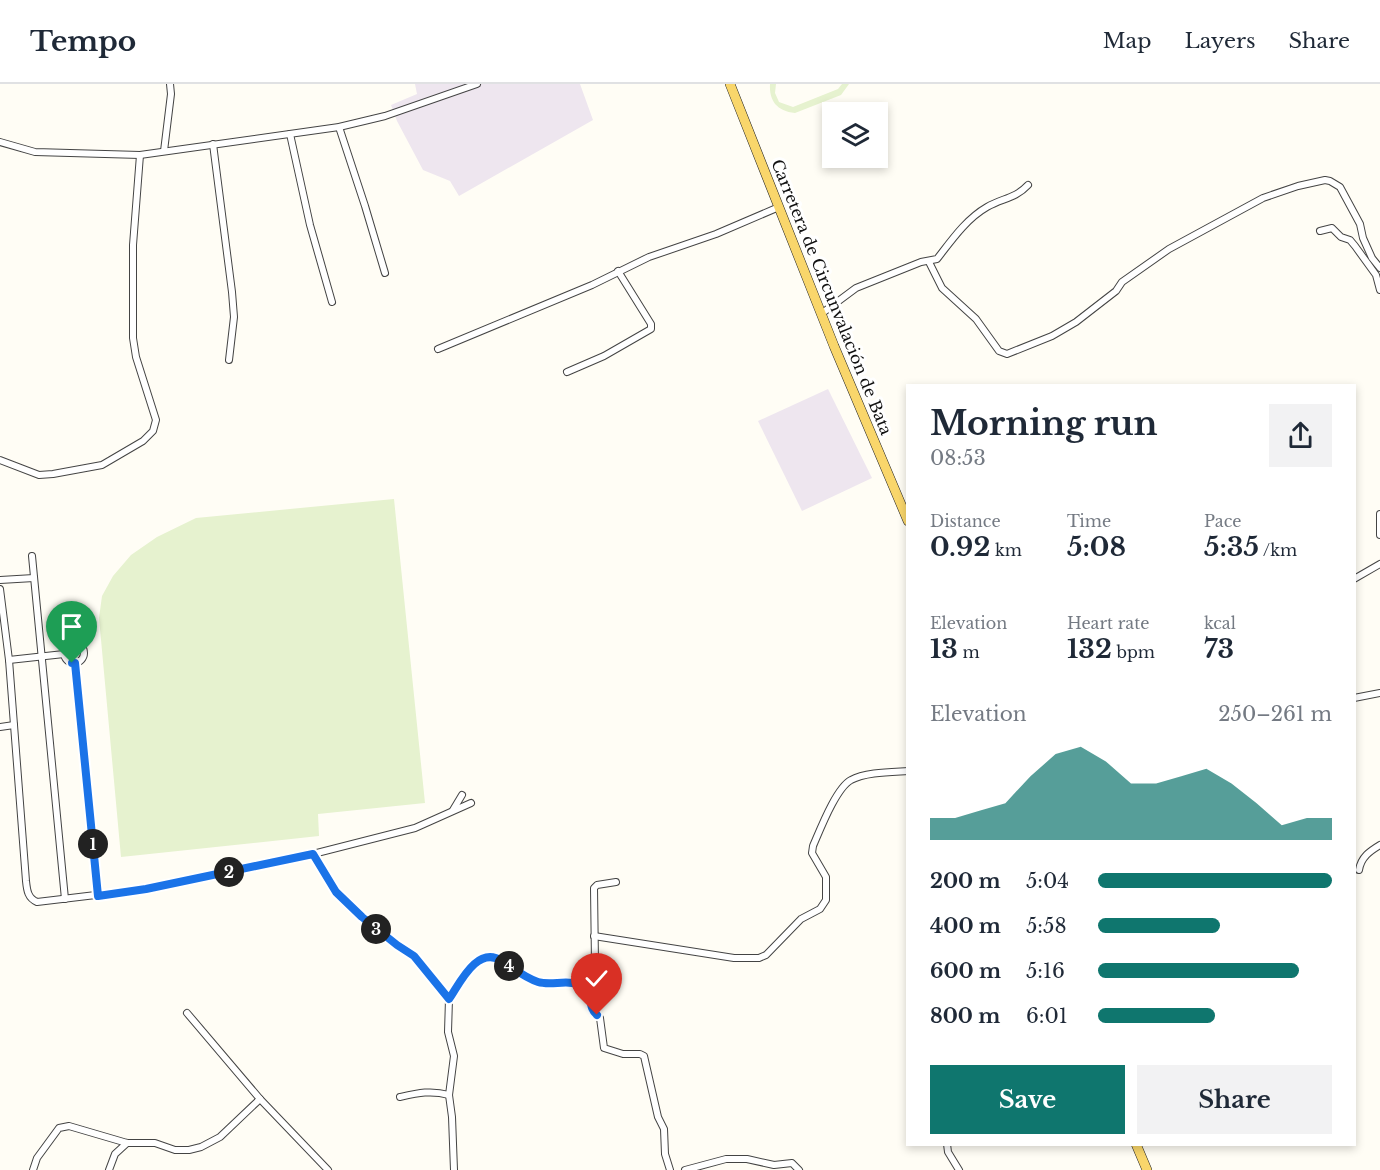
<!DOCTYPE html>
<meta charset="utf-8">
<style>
body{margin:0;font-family:"Libre Baskerville",serif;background:#f2f2f3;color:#1f2937;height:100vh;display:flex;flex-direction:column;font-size:22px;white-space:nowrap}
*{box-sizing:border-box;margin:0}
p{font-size:20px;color:#747a83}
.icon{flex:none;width:33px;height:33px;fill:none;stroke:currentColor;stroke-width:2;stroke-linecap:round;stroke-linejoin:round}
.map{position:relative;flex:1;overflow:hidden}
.drawer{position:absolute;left:906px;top:300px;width:450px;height:762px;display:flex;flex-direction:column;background:#fff;border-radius:0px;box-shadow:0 3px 9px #0003}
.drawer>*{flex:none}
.tools{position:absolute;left:822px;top:18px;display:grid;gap:12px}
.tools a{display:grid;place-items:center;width:66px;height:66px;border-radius:0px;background:#fff;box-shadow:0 3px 9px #0003;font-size:30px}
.pin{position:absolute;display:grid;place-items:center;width:51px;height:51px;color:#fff;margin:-62px -26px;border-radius:50% 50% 50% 0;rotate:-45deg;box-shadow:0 0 6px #0007}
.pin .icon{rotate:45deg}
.km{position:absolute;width:30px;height:30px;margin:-15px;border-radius:50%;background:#222;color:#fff;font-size:16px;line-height:30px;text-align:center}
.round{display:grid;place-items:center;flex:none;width:63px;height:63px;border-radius:0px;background:#f2f2f3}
.headline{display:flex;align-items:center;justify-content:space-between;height:102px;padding:0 24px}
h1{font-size:33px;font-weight:800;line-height:45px}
.stats{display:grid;grid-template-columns:repeat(3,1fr);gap:9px;height:102px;padding:6px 24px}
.stats div{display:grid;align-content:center}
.stats b{font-size:26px;font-weight:800}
.stats small{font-size:16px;font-weight:400}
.stats p{font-size:16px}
.chart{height:168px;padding:12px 24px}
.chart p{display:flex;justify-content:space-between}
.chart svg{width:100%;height:108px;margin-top:6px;fill:#0f766e;opacity:.7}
.button{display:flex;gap:12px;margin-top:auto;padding:12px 24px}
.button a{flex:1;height:69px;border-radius:0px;background:#0f766e;color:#fff;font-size:24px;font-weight:800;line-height:69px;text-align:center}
.button a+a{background:#f2f2f3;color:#1f2937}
ul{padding:0 24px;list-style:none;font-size:20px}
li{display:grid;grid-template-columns:96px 72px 1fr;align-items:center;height:45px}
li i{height:15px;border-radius:8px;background:#0f766e}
header{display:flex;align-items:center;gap:36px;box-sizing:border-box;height:84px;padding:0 30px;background:#fff;border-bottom:2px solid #e0e1e3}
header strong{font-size:28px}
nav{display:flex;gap:33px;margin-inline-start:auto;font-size:21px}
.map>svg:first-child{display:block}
.industrial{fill:#eee6ef}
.pitch{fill:#e6f2cf}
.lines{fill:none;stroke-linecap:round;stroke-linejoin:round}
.minor-casing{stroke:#444;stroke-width:8}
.primary-casing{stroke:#222;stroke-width:10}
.minor{stroke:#fff;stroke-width:6}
.primary{stroke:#f9d66b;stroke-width:9}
.route-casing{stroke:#fff;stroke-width:12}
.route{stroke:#1a73e8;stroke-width:8}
.labels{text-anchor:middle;stroke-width:6;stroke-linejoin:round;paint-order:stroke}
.street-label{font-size:16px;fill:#111;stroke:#fff}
</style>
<header>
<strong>Tempo</strong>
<nav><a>Map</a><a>Layers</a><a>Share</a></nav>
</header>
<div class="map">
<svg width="1380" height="1086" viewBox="0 0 1380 1086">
<rect width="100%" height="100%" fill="#fffdf5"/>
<!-- industrial -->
<g class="industrial">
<path d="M415 0H580L593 36 459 112 450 97 423 86 397 37 391 21 417 10Z"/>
<path d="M828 305 872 394 802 427 758 337Z"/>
</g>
<!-- pitch -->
<g class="pitch">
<path d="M770 0H776L775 9 779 18 793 23 838 5 842 0H849L841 11 795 29C777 27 769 17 770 0Z"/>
<path d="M394 415 425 719 318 730 319 752 121 773 99 534 102 512 113 492 131 471 157 453 196 434Z"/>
</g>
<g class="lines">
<!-- minor casing -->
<g class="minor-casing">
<g id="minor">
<path d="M339 43 365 122 385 189"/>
<path d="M290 50 310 141 332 218"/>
<path d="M0 58 35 68 140 71 339 43 385 32 477 0"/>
<path d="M213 60 232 208 234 233 229 276"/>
<path d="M164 67 171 10 170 0"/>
<path d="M1320 147 1332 144 1341 153 1350 156 1355 162 1376 191 1380 206"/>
<path d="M929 178 942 204 976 235 999 267 1007 270 1052 252 1076 238 1116 207 1122 198 1169 165 1263 114 1298 102 1325 96 1330 97 1340 103 1360 140 1363 154 1372 174 1380 184"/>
<path d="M821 230 856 204 921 178 937 175C951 157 966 135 987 123 1002 114 1015 115 1028 101"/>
<path d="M438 265 592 201 649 173 716 150 779 123"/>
<path d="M567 288 604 272 651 245V240L618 187"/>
<path d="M0 376 39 391 53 390 102 381 143 357 153 347 156 336 136 273 133 254V161L140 71"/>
<path d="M1380 430V451"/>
<path d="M32 472 65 815"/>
<path d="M1354 495 1380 480"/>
<path d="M0 496 34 494"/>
<path d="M0 505 9 576 26 797C27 807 28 814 37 818L146 805 313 770 415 744 471 719"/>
<circle cx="74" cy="569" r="10"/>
<path d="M9 576 64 570"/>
<path d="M75 579 98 811"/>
<path d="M1354 614 1380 609"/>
<path d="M0 643 14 641"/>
<path d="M453 726 462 711"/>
<path d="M313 770 336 808 362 833 397 861 414 872 449 915"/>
<path d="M1359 786C1361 773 1370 767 1380 761"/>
<path d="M594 852 734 874H759L766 871 801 835 820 825 826 816V793L812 769 813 762C820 746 836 704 851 696 865 688 891 688 908 687"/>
<path d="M571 898 595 879 594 804 597 801 616 798"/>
<path d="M187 929 260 1015"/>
<path d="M400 1013C418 1009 431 1006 449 1011"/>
<path d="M947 1060 948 1068 959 1086"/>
<path d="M33 1086 37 1074 59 1044 69 1042 127 1059H155L175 1066H189L201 1063 220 1053 260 1015 328 1086"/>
<path d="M109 1086 115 1070 127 1059"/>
<path d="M454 1086 452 1033 449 1011 454 972 448 948 449 915 473 880 481 875 496 874 536 898H571L581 903 588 909 592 927 600 934 604 964 623 970H640L644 972 658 1033 664 1045 665 1070 670 1086"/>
<path d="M685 1086 726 1075H747L774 1081 792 1079 799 1086"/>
</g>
</g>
<!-- primary casing -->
<g class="primary-casing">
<g id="primary">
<path d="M730 0 834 262 908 437"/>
<path d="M1136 1060 1147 1086"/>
</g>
</g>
<!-- minor -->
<use href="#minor" class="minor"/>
<!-- primary -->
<use href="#primary" class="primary"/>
</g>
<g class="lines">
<!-- route casing -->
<g class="route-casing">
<path id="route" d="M72 579H75L98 812 146 805 313 770 336 808 362 833 397 861 414 872 449 915C460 899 477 861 502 877 513 884 525 894 538 898 554 903 572 892 586 906 593 913 588 924 597 931"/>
</g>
<!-- route -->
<use href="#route" class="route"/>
</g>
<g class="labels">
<!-- street labels -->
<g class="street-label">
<text transform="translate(832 213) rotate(68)" y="6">Carretera de Circunvalación de Bata</text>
</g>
</g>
</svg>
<div class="tools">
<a><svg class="icon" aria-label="layers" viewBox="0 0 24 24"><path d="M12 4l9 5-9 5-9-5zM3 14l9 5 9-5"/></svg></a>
</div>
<div class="pin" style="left:72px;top:579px;background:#1e9e55"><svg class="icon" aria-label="arrive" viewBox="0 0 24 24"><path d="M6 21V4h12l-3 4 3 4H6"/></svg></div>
<div class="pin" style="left:597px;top:931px;background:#d93025"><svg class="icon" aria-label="check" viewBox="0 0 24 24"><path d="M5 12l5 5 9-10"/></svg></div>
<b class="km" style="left:93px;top:760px">1</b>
<b class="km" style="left:229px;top:788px">2</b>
<b class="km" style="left:376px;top:845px">3</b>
<b class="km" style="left:509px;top:882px">4</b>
<section class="drawer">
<div class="headline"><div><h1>Morning run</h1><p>08:53</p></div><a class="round"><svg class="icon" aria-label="share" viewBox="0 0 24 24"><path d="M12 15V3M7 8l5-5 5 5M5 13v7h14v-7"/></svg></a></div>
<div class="stats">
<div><p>Distance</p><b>0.92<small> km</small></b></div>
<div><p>Time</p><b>5:08</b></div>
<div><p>Pace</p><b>5:35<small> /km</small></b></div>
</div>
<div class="stats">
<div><p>Elevation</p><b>13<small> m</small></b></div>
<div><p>Heart rate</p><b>132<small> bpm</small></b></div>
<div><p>kcal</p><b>73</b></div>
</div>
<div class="chart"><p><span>Elevation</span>250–261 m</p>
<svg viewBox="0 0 160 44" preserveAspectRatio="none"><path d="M0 44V35L10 35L20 32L30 29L40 18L50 9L60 6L70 12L80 21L90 21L100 18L110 15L120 21L130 29L140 38L150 35L160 35V44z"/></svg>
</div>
<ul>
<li><b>200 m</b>5:04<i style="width:100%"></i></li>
<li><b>400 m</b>5:58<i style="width:52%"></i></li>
<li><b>600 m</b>5:16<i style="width:86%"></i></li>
<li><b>800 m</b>6:01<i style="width:50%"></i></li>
</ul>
<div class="button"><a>Save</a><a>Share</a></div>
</section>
</div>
